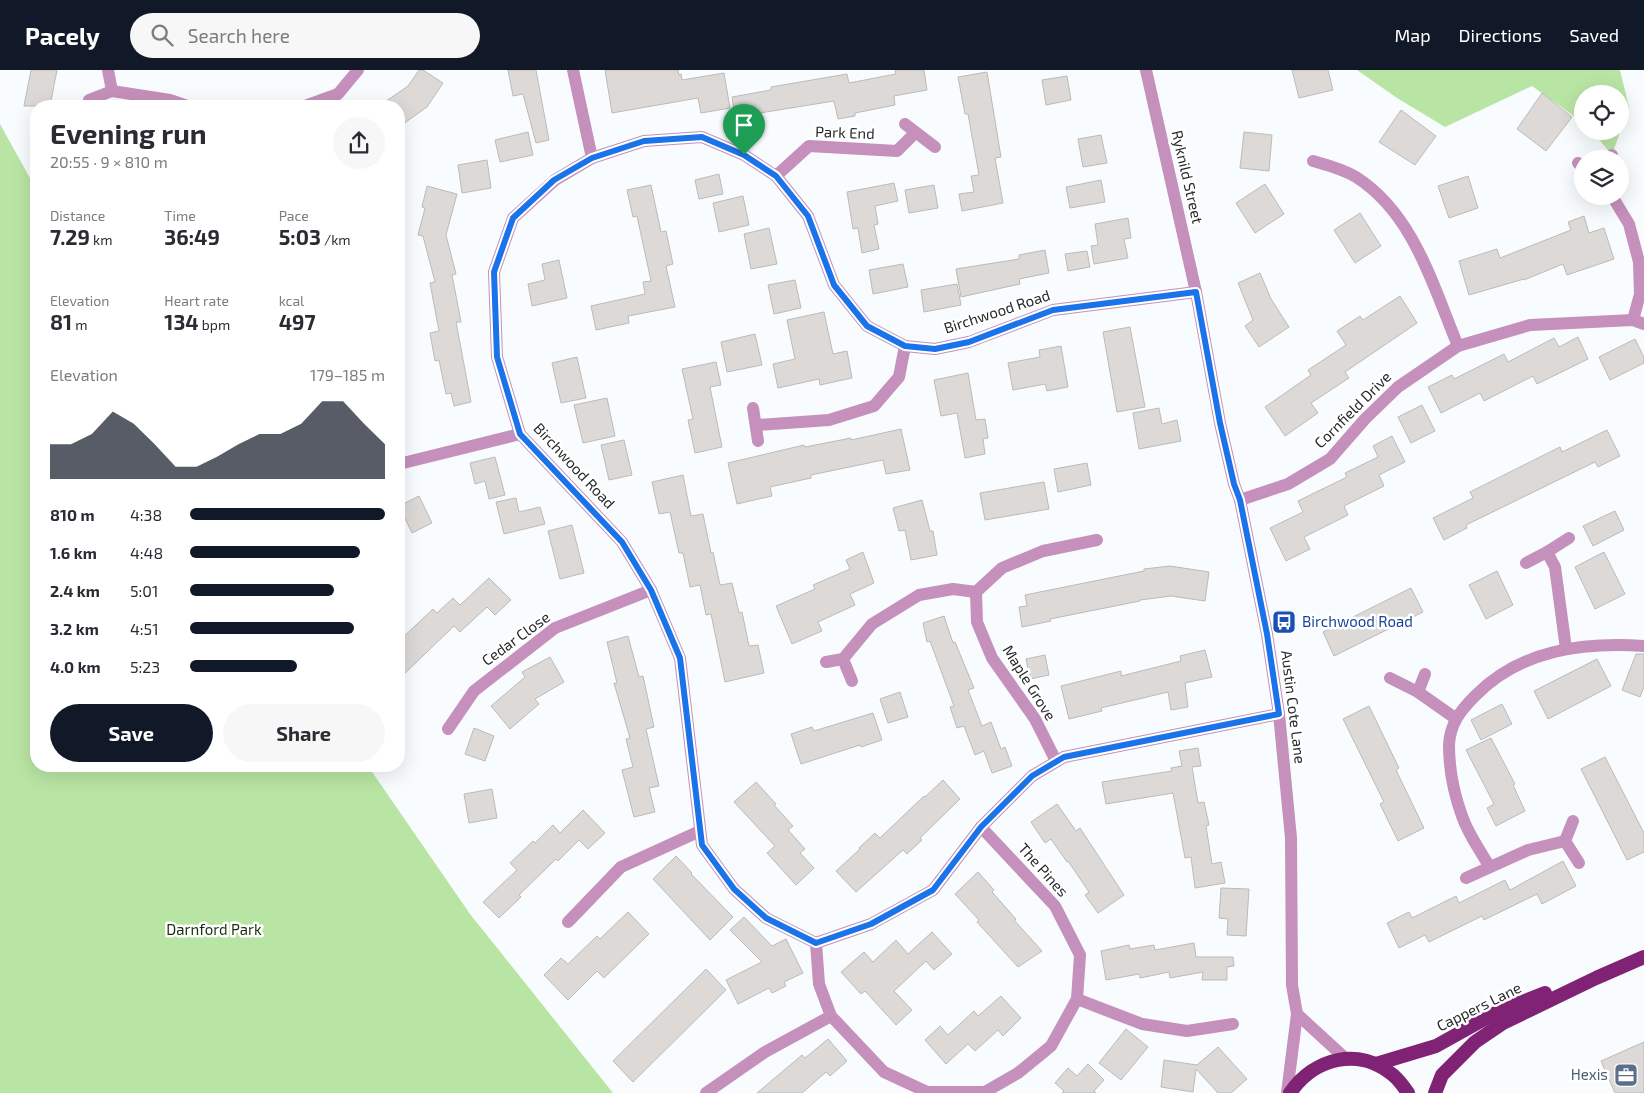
<!DOCTYPE html>
<meta charset="utf-8">
<style>
body{margin:0;font-family:"Exo 2",sans-serif;background:#f7f7f7;color:#2b2b33;height:100vh;display:flex;flex-direction:column;font-size:19px;white-space:nowrap}
*{box-sizing:border-box;margin:0}
p{font-size:16px;color:#7c7c81}
.icon{flex:none;width:28px;height:28px;fill:none;stroke:currentColor;stroke-width:2;stroke-linecap:round;stroke-linejoin:round}
.map{position:relative;flex:1;overflow:hidden}
.details{position:absolute;left:30px;top:30px;width:375px;height:672px;display:flex;flex-direction:column;background:#fff;border-radius:20px;box-shadow:0 5px 20px #0002}
.details>*{flex:none}
.buttons{position:absolute;left:1574px;top:15px;display:grid;gap:10px}
.buttons a{display:grid;place-items:center;width:55px;height:55px;border-radius:50%;background:#fff;box-shadow:0 5px 20px #0002;font-size:25px}
.pin{position:absolute;display:grid;place-items:center;width:42px;height:42px;color:#fff;margin:-51px -21px;border-radius:50% 50% 50% 0;rotate:-45deg;box-shadow:0 0 5px #0007}
.pin .icon{rotate:45deg}
.round{display:grid;place-items:center;flex:none;width:52px;height:52px;border-radius:26px;background:#f7f7f7}
.headline{display:flex;align-items:center;justify-content:space-between;height:85px;padding:0 20px}
h1{font-size:28px;font-weight:700;line-height:38px}
.metrics{display:grid;grid-template-columns:repeat(3,1fr);gap:8px;height:85px;padding:5px 20px}
.metrics div{display:grid;align-content:center}
.metrics b{font-size:21px;font-weight:700}
.metrics small{font-size:14px;font-weight:400}
.metrics p{font-size:14px}
.chart{height:140px;padding:10px 20px}
.chart p{display:flex;justify-content:space-between}
.chart svg{width:100%;height:90px;margin-top:5px;fill:#111827;opacity:.7}
.cta{display:flex;gap:10px;margin-top:auto;padding:10px 20px}
.cta a{flex:1;height:58px;border-radius:30px;background:#111827;color:#fff;font-size:20px;font-weight:700;line-height:58px;text-align:center}
.cta a+a{background:#f7f7f7;color:#2b2b33}
ul{padding:0 20px;list-style:none;font-size:16px}
li{display:grid;grid-template-columns:80px 60px 1fr;align-items:center;height:38px}
li i{height:12px;border-radius:6px;background:#111827}
header{display:flex;align-items:center;gap:30px;box-sizing:border-box;height:70px;padding:0 25px;background:#111827;color:#fff}
header strong{font-size:24px}
nav{display:flex;gap:28px;margin-inline-start:auto;font-size:18px}
.search{width:350px;height:45px;background:#f7f7f7;display:flex;align-items:center;gap:12px;box-sizing:border-box;padding:0 18px;border-radius:28px;color:#7c7c81;font-size:19px}
.map>svg:first-child{display:block}
.green{fill:#b9e5a4}
.building{fill:#dcd9d7;stroke:#bdbab8}
.lines{fill:none;stroke-linecap:round;stroke-linejoin:round}
.minor{stroke:#c590bb;stroke-width:12}
.tertiary{stroke:#c590bb;stroke-width:12}
.trunk{stroke:#802374;stroke-width:14}
.route-casing{stroke:#fff;stroke-width:10}
.route{stroke:#1a73e8;stroke-width:6}
.labels{text-anchor:middle;stroke-width:5;stroke-linejoin:round;paint-order:stroke}
.street-label{font-size:15px;fill:#282929;stroke:#fff}
.transit-label{font-size:15px;fill:#164399;stroke:#fff;text-anchor:start}
.park-label{font-size:15px;fill:#1a300d;stroke:#fff}
.service-label{font-size:15px;fill:#4e5e75;stroke:#fff;text-anchor:end}
</style>
<header>
<strong>Pacely</strong>
<div class="search"><svg class="icon" aria-label="search" viewBox="0 0 24 24"><circle cx="10" cy="10" r="6"/><path d="M15 15l6 6"/></svg>Search here</div>
<nav><a>Map</a><a>Directions</a><a>Saved</a></nav>
</header>
<div class="map">
<svg width="1644" height="1023" viewBox="0 0 1644 1023">
<rect width="100%" height="100%" fill="#f9fcfe"/>
<!-- green -->
<g class="green">
<path d="M1357 0H1620L1629 37 1612 85 1592 61H1620V24H1582V52L1532 16 1445 57 1397 28Z"/>
<path d="M0 54 36 119V696H368L470 844 613 1023H0Z"/>
</g>
<!-- building -->
<g class="building">
<path d="M31 0H57L50 36H24Z"/>
<path d="M419 0H423L443 13 427 37 399 57V36H379L408 16Z"/>
<path d="M508 0H536L549 70 536 73 523 24 513 26Z"/>
<path d="M605 0H678L679 5 681 4 682 10 724 3 730 38 701 43 698 28 612 43Z"/>
<path d="M895 0H924L927 20 894 26 895 35 855 43V46L838 49 834 31 735 47 732 27 771 20V17L847 4 849 13 896 4Z"/>
<path d="M1292 0H1328L1333 20 1299 28Z"/>
<path d="M987 2 1001 87 995 88 1003 133 962 141 959 124 974 122 971 106 979 105 968 44H965L958 7Z"/>
<path d="M1067 6 1071 30 1046 35 1042 10Z"/>
<path d="M1542 23 1572 47 1546 81 1517 59Z"/>
<path d="M1401 40 1436 66 1415 95 1379 72Z"/>
<path d="M528 62 533 85 500 92 495 70Z"/>
<path d="M1244 62 1272 65 1269 101 1240 98Z"/>
<path d="M1101 65 1107 93 1083 97 1078 69Z"/>
<path d="M487 90 491 118 462 123 458 95Z"/>
<path d="M719 104 723 124 699 129 695 110Z"/>
<path d="M1468 106 1478 138 1449 148 1438 116Z"/>
<path d="M1101 110 1105 132 1070 138 1066 117Z"/>
<path d="M894 113 898 131 875 136 878 154 874 155 879 179 862 183 858 158 853 159 847 122Z"/>
<path d="M1265 114 1284 144 1255 163 1236 133Z"/>
<path d="M651 115 661 162 666 161 673 194 666 196 675 237 628 246 629 253 596 260 591 236 645 224 643 212 651 211 637 146 633 147 627 120Z"/>
<path d="M934 115 938 138 909 143 905 120Z"/>
<path d="M427 116 457 124 446 165 456 204 452 205 461 252H456L471 332 454 336 451 323 446 324 439 290 435 291 430 263 439 261 430 213 435 212 423 166 418 165 425 138 422 137Z"/>
<path d="M743 126 749 155 719 162 713 133Z"/>
<path d="M1360 143 1381 176 1355 193 1334 160Z"/>
<path d="M1584 146 1589 163 1604 158 1614 189 1567 205 1563 194 1524 210V209L1469 225 1459 191 1497 179 1500 188 1571 160 1568 152Z"/>
<path d="M1128 148 1131 168 1124 169 1128 188 1094 194 1091 176 1098 175 1095 154Z"/>
<path d="M769 158 777 194 751 199 744 164Z"/>
<path d="M1045 180 1049 203 1019 209 1020 214 961 227 956 199 1019 189V185Z"/>
<path d="M1087 181 1090 197 1068 201 1065 184Z"/>
<path d="M559 190 567 228 532 236 528 214 545 210 542 194Z"/>
<path d="M903 194 908 217 873 224 869 200Z"/>
<path d="M1260 203 1271 229 1289 257 1259 277 1245 256 1253 250 1238 213Z"/>
<path d="M795 210 801 238 774 244 768 215Z"/>
<path d="M957 214 961 235 924 242 921 220Z"/>
<path d="M1400 226 1417 253 1345 302 1349 308 1311 333 1318 343 1285 366 1265 337 1311 305 1308 300 1346 275 1337 261 1360 246 1363 250Z"/>
<path d="M824 242 833 284 847 281 852 308 820 315 819 309 778 318 773 294 795 289 787 250Z"/>
<path d="M1130 257 1145 337 1117 342 1103 262Z"/>
<path d="M755 264 762 295 727 302 721 272Z"/>
<path d="M1578 267 1588 289 1537 314 1533 306 1484 331 1480 323 1441 343 1428 317 1452 305 1454 309 1504 284 1508 292 1554 268 1559 277Z"/>
<path d="M1635 269 1644 287V293L1610 310 1599 287Z"/>
<path d="M1061 276 1068 317 1047 321 1045 314 1013 320 1008 293 1040 287 1039 280Z"/>
<path d="M577 287 586 328 561 333 552 293Z"/>
<path d="M716 292 721 315 710 317 722 377 695 383 688 350 693 349 682 299Z"/>
<path d="M968 303 976 350 985 349 988 368 983 369 985 384 965 388 957 343 941 346 934 310Z"/>
<path d="M607 328 615 366 583 373 574 335Z"/>
<path d="M1422 335 1435 361 1411 373 1398 347Z"/>
<path d="M1159 338 1162 354 1177 350 1181 371 1139 379 1133 343Z"/>
<path d="M901 359 910 400 886 404 883 390 811 405V408L770 417 772 426 737 434 728 393 804 375 805 377 851 368V370Z"/>
<path d="M1607 360 1620 386 1598 397 1595 392 1466 455 1467 458 1444 470 1433 448 1473 428 1470 422 1560 377 1562 382Z"/>
<path d="M1392 366 1405 392 1379 405 1384 416 1344 436 1348 445 1304 467 1310 479 1286 491 1270 458 1303 442 1298 431 1347 407 1345 403 1378 387 1373 376Z"/>
<path d="M624 370 632 405 609 410 601 375Z"/>
<path d="M495 387 505 425 489 429 485 411 475 414 470 393Z"/>
<path d="M1087 393 1091 415 1058 422 1054 399Z"/>
<path d="M683 405 691 446 703 444 711 483 713 482 720 515 732 513 739 543 742 542 749 576 758 575 764 603 725 612 711 544 706 545 700 515 690 517 683 483H679L670 442 659 444 652 412Z"/>
<path d="M1044 412 1049 439 985 450 980 423Z"/>
<path d="M419 426 432 453 412 463 399 436Z"/>
<path d="M516 428 519 442 540 437 545 454 504 464 496 432Z"/>
<path d="M922 430 930 461H933L937 485 911 490 905 460 899 461 893 438Z"/>
<path d="M1615 441 1624 460 1593 476 1583 456Z"/>
<path d="M572 455 584 503 560 509 548 461Z"/>
<path d="M863 482 874 513 850 524 855 535 818 552 822 561 792 574 776 536 815 519 813 515 850 499 846 490Z"/>
<path d="M1604 482 1625 524 1595 539 1575 497Z"/>
<path d="M1170 496 1209 502 1205 531 1171 526 1140 530V531L1050 549 1051 551 1022 557 1019 537 1027 536 1025 525 1144 501V499Z"/>
<path d="M1497 501 1513 535 1486 549 1469 515Z"/>
<path d="M489 508 511 530 495 545 487 537 460 562 454 556 399 609V571L433 539 437 543 453 528 460 535Z"/>
<path d="M1411 518 1423 542 1334 586 1323 562Z"/>
<path d="M944 546 953 573 955 572 974 618 968 620 982 656 991 652 1001 679 1005 677 1012 696 992 703 984 681 975 685 964 656 957 658 950 637 954 636 930 571 927 572 923 553Z"/>
<path d="M628 566 639 607 643 606 654 657 646 659 659 716 649 718 655 742 634 747 622 700 633 697 626 669 630 668 614 613H617L607 572Z"/>
<path d="M1205 580 1212 607 1185 613 1188 637 1171 640 1168 622 1101 638 1102 641 1069 649 1061 616 1121 601V606L1181 591 1180 586Z"/>
<path d="M1636 584H1644V617L1640 627 1622 620Z"/>
<path d="M1045 585 1049 605 1030 609 1026 589Z"/>
<path d="M550 587 564 612 535 629 539 634 510 659 491 636 525 607 522 602Z"/>
<path d="M1597 589 1611 616 1548 649 1534 621Z"/>
<path d="M900 622 908 647 888 653 880 629Z"/>
<path d="M1502 634 1512 654 1481 670 1471 650Z"/>
<path d="M1369 636 1399 698 1396 700 1424 758 1398 771 1380 734 1384 732 1343 649Z"/>
<path d="M873 643 882 670 861 677 860 675 801 694 791 664 812 657 814 661Z"/>
<path d="M474 658 494 666 485 691 465 684Z"/>
<path d="M1491 668 1515 714 1513 715 1525 741 1496 756 1487 738 1494 734 1466 680Z"/>
<path d="M1198 678 1201 696 1192 697 1198 733 1204 732 1209 755 1206 756 1212 794 1221 792 1225 813 1195 818 1191 787 1185 788 1173 723 1106 734 1102 712 1172 701 1171 698 1182 696 1179 681Z"/>
<path d="M1605 687 1644 763V782L1627 790 1581 699Z"/>
<path d="M943 710 960 729 920 768 922 770 907 784 903 780 856 822 836 801 860 779 859 778 875 763 880 768 924 726 925 727Z"/>
<path d="M756 712 776 734 774 735 793 756 788 760 805 779 800 783 814 798 796 815 767 783 775 776 734 732Z"/>
<path d="M492 719 497 748 469 753 464 724Z"/>
<path d="M1057 734 1076 761 1080 758 1124 825 1098 843 1085 825 1089 822 1068 791 1067 792 1051 769 1045 773 1031 752Z"/>
<path d="M583 740 605 763 588 779 579 770 558 791 556 789 519 825 521 827 499 848 483 832 517 800 510 793 533 771 535 773 553 755 560 763Z"/>
<path d="M676 786 692 803 691 804 733 847 710 870 653 809Z"/>
<path d="M1563 791 1576 816 1542 834 1537 824 1484 850 1482 846 1429 872 1425 865 1399 878 1387 853 1409 842 1412 848 1456 826 1459 833 1505 810 1510 820Z"/>
<path d="M978 802 994 820 992 822 1016 849 1014 850 1042 881 1018 897 977 852 979 850 955 824Z"/>
<path d="M1221 818 1249 819 1246 866 1227 865 1228 849 1219 848Z"/>
<path d="M628 842 649 864 604 908 597 901 568 930 544 905 561 888 568 894 597 866 600 869Z"/>
<path d="M744 847 772 876 786 869 803 903 784 912 786 916 772 923 769 918 738 934 726 910 762 892 730 860Z"/>
<path d="M932 862 952 884 934 900 926 891 894 921 912 940 896 955 865 921 861 924 841 902 864 882 873 892 896 870 908 884Z"/>
<path d="M1194 873 1196 887H1233L1234 896 1227 897V910H1202L1203 902 1170 908 1169 902 1140 908 1139 904 1106 910 1101 881 1129 875 1130 879 1154 875 1155 880Z"/>
<path d="M706 899 726 920 633 1012 613 991Z"/>
<path d="M1001 926 1021 948 1003 966 998 960 975 981 968 974 946 994 925 970 940 956 948 965 974 941 978 946Z"/>
<path d="M1126 959 1148 977 1121 1010 1099 993Z"/>
<path d="M828 969 847 991 830 1006 826 1002 802 1023H757L802 985 805 988Z"/>
<path d="M1644 972V1023H1615L1601 991Z"/>
<path d="M1218 977 1247 1009 1231 1023H1218L1196 999 1193 1022 1161 1017 1164 990 1197 995Z"/>
<path d="M1088 994 1104 1010 1094 1021 1096 1023H1062L1064 1021 1055 1013 1068 998 1077 1006Z"/>
</g>
<g class="lines">
<!-- minor -->
<g class="minor">
<path d="M108 0 112 21"/>
<path d="M573 0 592 88"/>
<path d="M89 30 112 21 170 30 187 36"/>
<path d="M305 36 338 24 358 0"/>
<path d="M905 54 935 77"/>
<path d="M1608 89 1612 85"/>
<path d="M1313 91C1327 95 1343 99 1356 107 1414 144 1433 216 1458 276"/>
<path d="M1578 93 1582 96"/>
<path d="M776 106 809 76 897 81 915 63"/>
<path d="M1612 126 1629 154 1639 192 1640 224 1633 250"/>
<path d="M1196 222 1053 240 969 272 935 279 905 276 867 256 834 215 808 146 776 106 744 85 702 67 644 71 592 88 555 110 513 148 494 202 497 287 520 364 622 472 651 520 680 588 702 775 734 819 766 848 816 873 871 854 933 820 981 757 1032 706 1064 687 1279 644"/>
<path d="M753 338 758 371"/>
<path d="M757 355 829 350 874 336 899 307 905 276"/>
<path d="M399 394 520 364"/>
<path d="M1240 430 1288 414 1330 389 1365 349 1398 317 1458 276 1530 255 1633 250 1644 254"/>
<path d="M1547 482 1555 497 1566 579"/>
<path d="M1526 493 1547 482 1569 468"/>
<path d="M843 589 852 611"/>
<path d="M826 592 843 589 872 554 919 525 953 519 976 522"/>
<path d="M1390 608 1418 622 1455 648"/>
<path d="M1418 622 1425 604"/>
<path d="M448 659 474 621 555 558 651 520"/>
<path d="M1056 691 1035 649 992 588 977 552 976 522 1002 498 1043 481 1097 470"/>
<path d="M1573 751 1565 771 1579 793"/>
<path d="M1489 796C1480 780 1468 764 1462 746 1454 724 1449 699 1449 675 1450 654 1460 641 1475 626 1520 580 1582 572 1644 576"/>
<path d="M1466 808 1528 780 1565 771"/>
<path d="M568 852 621 797 700 761"/>
<path d="M816 873 819 914 831 946 884 1002 927 1022H985L1018 1003 1051 976 1077 929 1080 885 1055 836 981 757"/>
<path d="M1077 929 1142 954 1187 961 1233 954"/>
<path d="M706 1023 765 982 831 946"/>
</g>
<!-- tertiary -->
<g class="tertiary">
<path d="M1146 0 1196 222 1220 353 1234 414 1240 430 1267 564 1279 644 1291 768 1292 915 1297 944 1287 1023"/>
<path d="M1297 944 1345 988"/>
</g>
<!-- trunk -->
<g class="trunk">
<path d="M1376 994 1436 976 1499 941 1545 923"/>
<path d="M1290 1023C1314 988 1359 976 1393 1005 1399 1010 1404 1017 1408 1023"/>
<path d="M1435 1023 1442 1005 1475 972 1503 953 1596 908 1644 887"/>
</g>
</g>
<g class="lines">
<!-- route casing -->
<g class="route-casing">
<path id="route" d="M702 67 744 85 776 106 808 146 834 215 867 256 905 276 935 279 969 272 1053 240 1196 222 1220 353 1234 414 1240 430 1267 564 1279 644 1064 687 1032 706 981 757 933 820 871 854 816 873 766 848 734 819 702 775 680 588 651 520 622 472 520 364 497 287 494 202 513 148 554 110 592 88 644 71Z"/>
</g>
<!-- route -->
<use href="#route" class="route"/>
</g>
<!-- icons -->
<defs>
<g id="bus-square" transform="scale(1.25)"><rect x="-9" y="-9" width="18" height="18" rx="4" fill="#1a4fb4" stroke="#fff"/><path d="M-5-6H5V4H4V6H2V4H-2V6H-4V4H-5ZM-3.5-4V0h7V-4ZM-3.5 1.2v1.5H-2V1.2ZM2 1.2v1.5H3.5V1.2Z" fill="#fff"/></g>
<g id="office-square" transform="scale(1.25)"><rect x="-9" y="-9" width="18" height="18" rx="4" fill="#5c6f8a" stroke="#fff"/><path d="M-6-3h4V-5.5h4V-3h4V5H-6ZM-1-4.5V-3h2v-1.5ZM-6 0V1H6V0Z" fill="#fff"/></g>
</defs>
<g fill-rule="evenodd">
<use href="#bus-square" x="1284" y="552"/>
<use href="#office-square" x="1626" y="1005"/>
</g>
<g class="labels">
<!-- street labels -->
<g class="street-label">
<text transform="translate(845 63) rotate(2)" y="5">Park End</text>
<text transform="translate(1187 107) rotate(77)" y="5">Ryknild Street</text>
<text transform="translate(997 242) rotate(-18)" y="5">Birchwood Road</text>
<text transform="translate(1353 340) rotate(-45)" y="5">Cornfield Drive</text>
<text transform="translate(574 396) rotate(47)" y="5">Birchwood Road</text>
<text transform="translate(516 569) rotate(-36)" y="5">Cedar Close</text>
<text transform="translate(1029 613) rotate(58)" y="5">Maple Grove</text>
<text transform="translate(1293 637) rotate(83)" y="5">Austin Cote Lane</text>
<text transform="translate(1043 800) rotate(48)" y="5">The Pines</text>
<text transform="translate(1479 937) rotate(-26)" y="5">Cappers Lane</text>
</g>
<!-- transit labels -->
<g class="transit-label">
<text x="1302" y="557">Birchwood Road</text>
</g>
<!-- park labels -->
<g class="park-label">
<text x="214" y="865">Darnford Park</text>
</g>
<!-- service labels -->
<g class="service-label">
<text x="1608" y="1010">Hexis</text>
</g>
</g>
</svg>
<div class="buttons">
<a><svg class="icon" aria-label="locate" viewBox="0 0 24 24"><circle cx="12" cy="12" r="6"/><path d="M12 2v4M12 18v4M2 12h4M18 12h4"/></svg></a>
<a><svg class="icon" aria-label="layers" viewBox="0 0 24 24"><path d="M12 4l9 5-9 5-9-5zM3 14l9 5 9-5"/></svg></a>
</div>
<div class="pin" style="left:744px;top:85px;background:#1e9e55"><svg class="icon" aria-label="arrive" viewBox="0 0 24 24"><path d="M6 21V4h12l-3 4 3 4H6"/></svg></div>
<section class="details">
<div class="headline"><div><h1>Evening run</h1><p>20:55 · 9 × 810 m</p></div><a class="round"><svg class="icon" aria-label="share" viewBox="0 0 24 24"><path d="M12 15V3M7 8l5-5 5 5M5 13v7h14v-7"/></svg></a></div>
<div class="metrics">
<div><p>Distance</p><b>7.29<small> km</small></b></div>
<div><p>Time</p><b>36:49</b></div>
<div><p>Pace</p><b>5:03<small> /km</small></b></div>
</div>
<div class="metrics">
<div><p>Elevation</p><b>81<small> m</small></b></div>
<div><p>Heart rate</p><b>134<small> bpm</small></b></div>
<div><p>kcal</p><b>497</b></div>
</div>
<div class="chart"><p><span>Elevation</span>179–185 m</p>
<svg viewBox="0 0 160 44" preserveAspectRatio="none"><path d="M0 44V27L10 27L20 22L30 11L40 17L50 27L60 38L70 38L80 33L90 27L100 22L110 22L120 17L130 6L140 6L150 17L160 27V44z"/></svg>
</div>
<ul>
<li><b>810 m</b>4:38<i style="width:100%"></i></li>
<li><b>1.6 km</b>4:48<i style="width:87%"></i></li>
<li><b>2.4 km</b>5:01<i style="width:74%"></i></li>
<li><b>3.2 km</b>4:51<i style="width:84%"></i></li>
<li><b>4.0 km</b>5:23<i style="width:55%"></i></li>
</ul>
<div class="cta"><a>Save</a><a>Share</a></div>
</section>
</div>
